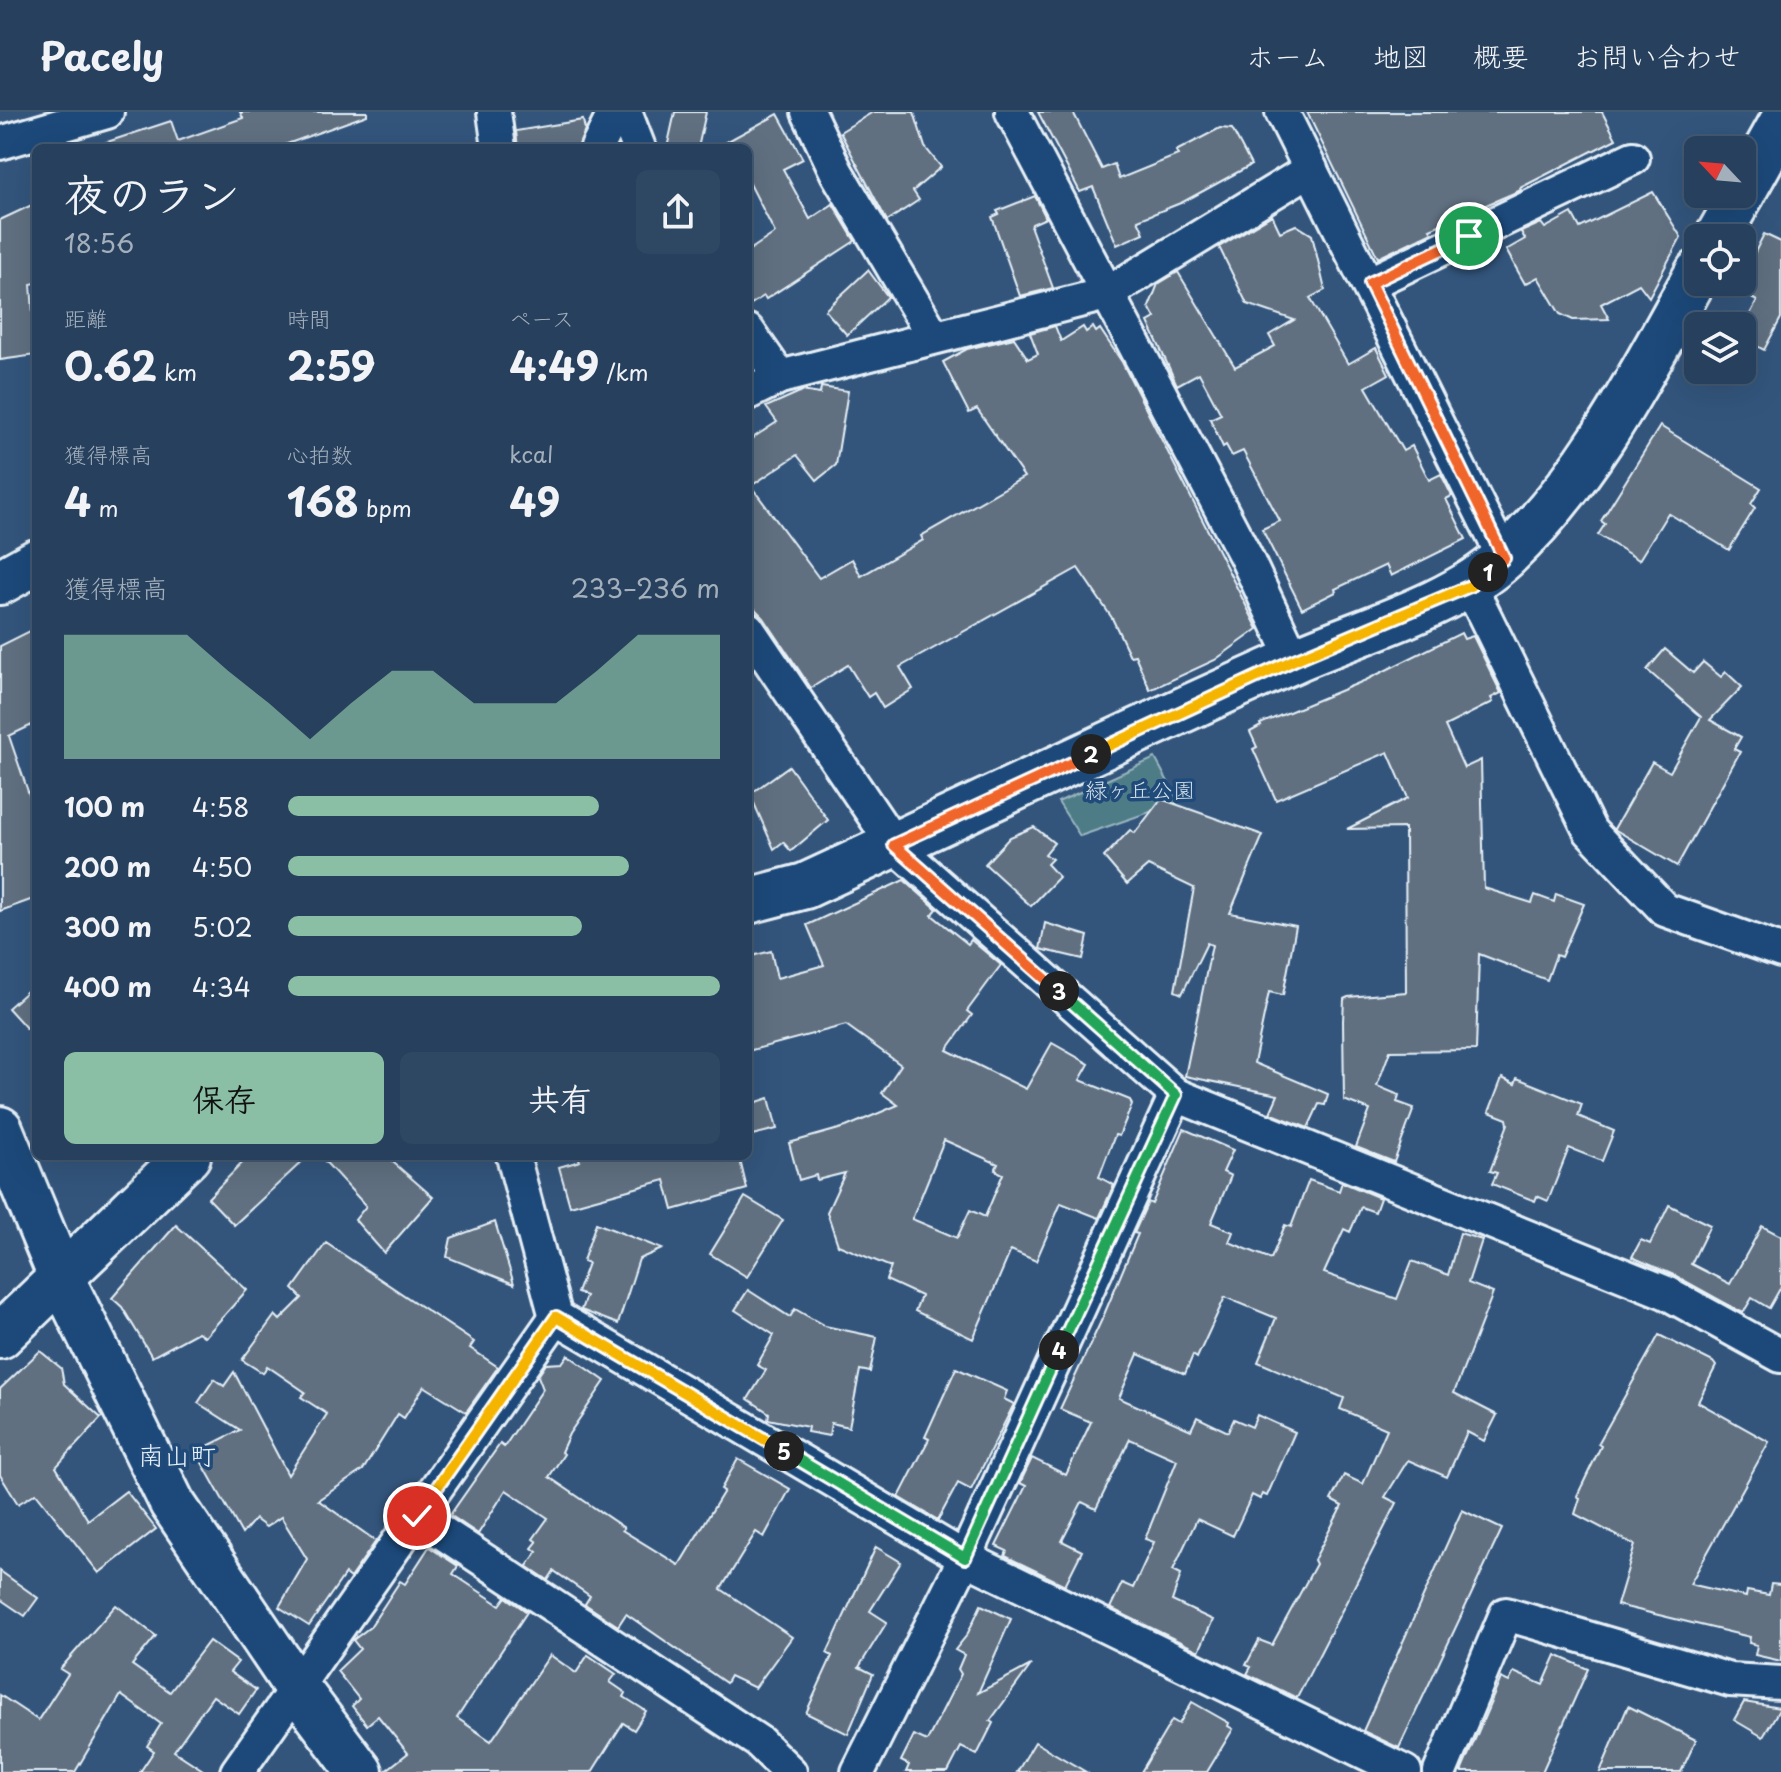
<!DOCTYPE html>
<html lang="ja">
<meta charset="utf-8">
<style>
body{margin:0;font-family:"Playpen Sans","Klee One",sans-serif;background:#2e4763;color:#f1f3f6;height:100vh;display:flex;flex-direction:column;font-size:30px;white-space:nowrap}
*{box-sizing:border-box;margin:0}
p{font-size:26px;color:#a4afbc}
.icon{flex:none;width:44px;height:44px;fill:none;stroke:currentColor;stroke-width:2;stroke-linecap:round;stroke-linejoin:round}
.map{position:relative;flex:1;overflow:hidden}
.details{position:absolute;left:32px;top:32px;width:720px;height:1016px;display:flex;flex-direction:column;background:#26405d;border-radius:12px;box-shadow:0 8px 32px #0002,0 0 0 2px #425972}
.details>*{flex:none}
.needle{width:52px;rotate:296deg}
.fabs{position:absolute;left:1684px;top:24px;display:grid;gap:16px}
.fabs a{display:grid;place-items:center;width:72px;height:72px;border-radius:12px;background:#26405d;box-shadow:0 8px 32px #0002,0 0 0 2px #425972;font-size:40px}
.pin{position:absolute;display:grid;place-items:center;width:68px;height:68px;color:#fff;margin:-34px;border:4px solid #fff;border-radius:50%;box-shadow:0 2px 8px #0007}
.km{position:absolute;width:40px;height:40px;margin:-20px;border-radius:50%;background:#222;color:#fff;font-size:22px;line-height:40px;text-align:center}
.round{display:grid;place-items:center;flex:none;width:84px;height:84px;border-radius:12px;background:#2e4763}
.overview{display:flex;align-items:center;justify-content:space-between;height:136px;padding:0 32px}
h1{font-size:44px;font-weight:700;line-height:60px}
.metrics{display:grid;grid-template-columns:repeat(3,1fr);gap:12px;height:136px;padding:8px 32px}
.metrics div{display:grid;align-content:center}
.metrics b{font-size:40px;font-weight:700}
.metrics small{font-size:22px;font-weight:400}
.metrics p{font-size:22px}
.chart{height:224px;padding:16px 32px}
.chart p{display:flex;justify-content:space-between}
.chart svg{width:100%;height:144px;margin-top:8px;fill:#8abfa5;opacity:.7}
.action{display:flex;gap:16px;margin-top:auto;padding:16px 32px}
.action a{flex:1;height:92px;border-radius:12px;background:#8abfa5;color:#111;font-size:32px;font-weight:700;line-height:92px;text-align:center}
.action a+a{background:#2e4763;color:#f1f3f6}
ul{padding:0 32px;list-style:none;font-size:26px}
li{display:grid;grid-template-columns:128px 96px 1fr;align-items:center;height:60px}
li i{height:20px;border-radius:10px;background:#8abfa5}
header{display:flex;align-items:center;gap:48px;box-sizing:border-box;height:112px;padding:0 40px;background:#26405d;border-bottom:2px solid #425972}
header strong{font-size:38px}
nav{display:flex;gap:44px;margin-inline-start:auto;font-size:28px}
.map>svg:first-child{display:block}
.green{fill:#4e7c87;stroke:#9bb6c0;stroke-width:2}
.building{fill:#617080;stroke:#e8f1f8;stroke-width:2;fill-rule:evenodd}
.lines{fill:none;stroke-linecap:round;stroke-linejoin:round}
.street-casing{stroke:#e8f1f8;stroke-width:38}
.secondary-casing{stroke:#e8f1f8;stroke-width:50}
.street{stroke:#1f4a7a;stroke-width:32}
.secondary{stroke:#1f4a7a;stroke-width:44}
.split-1-casing{stroke:#fff;stroke-width:16}
.split-2-casing{stroke:#fff;stroke-width:16}
.split-3-casing{stroke:#fff;stroke-width:16}
.split-4-casing{stroke:#fff;stroke-width:16}
.split-5-casing{stroke:#fff;stroke-width:16}
.split-6-casing{stroke:#fff;stroke-width:16}
.split-1{stroke:#f0652b;stroke-width:10}
.split-2{stroke:#f5b400;stroke-width:10}
.split-3{stroke:#f0652b;stroke-width:10}
.split-4{stroke:#22a559;stroke-width:10}
.split-5{stroke:#22a559;stroke-width:10}
.split-6{stroke:#f5b400;stroke-width:10}
.labels{text-anchor:middle;stroke-width:7;stroke-linejoin:round;paint-order:stroke}
.park-label{font-size:22px;fill:#d1dfe7;stroke:#1f4a7a}
.quarter-label{font-size:26px;fill:#e8f1f8;stroke:#1f4a7a}
</style>
<header>
<strong>Pacely</strong>
<nav><a>ホーム</a><a>地図</a><a>概要</a><a>お問い合わせ</a></nav>
</header>
<div class="map">
<svg width="1781" height="1660" viewBox="0 0 1781 1660">
<rect width="100%" height="100%" fill="#33557c"/>
<filter id="ink" filterUnits="userSpaceOnUse"><feTurbulence type="fractalNoise" baseFrequency=".0125" numOctaves="2"/><feDisplacementMap in="SourceGraphic" scale="16" xChannelSelector="R" yChannelSelector="G"/><feConvolveMatrix kernelMatrix="1 2 1 2 8 2 1 2 1" color-interpolation-filters="sRGB"/></filter>
<g filter="url(#ink)">
<!-- green -->
<path class="green" d="M1155 646 1179 690 1080 724 1058 690Z"/>
<!-- building -->
<g class="building">
<path d="M240 0H367V3L276 36H104V31L171 9 178 29 243 6Z"/>
<path d="M675 0H706L698 36H667Z"/>
<path d="M873 0H914L925 35 941 55 913 79 919 88 887 109 840 20Z"/>
<path d="M1038 0H1073L1102 57 1114 52 1119 67 1178 43 1176 39 1220 16 1232 17 1251 53 1183 90 1138 108 1144 121 1117 133 1093 75 1080 80Z"/>
<path d="M1307 0H1602L1616 27 1520 76 1521 78 1430 117 1432 120 1378 146Z"/>
<path d="M778 2 803 47 783 57 810 107 833 92 855 129 766 187 764 184 748 194V139L775 121 748 68V36H715Z"/>
<path d="M583 8 585 18 578 36H518L516 19Z"/>
<path d="M1653 80 1681 125 1649 185 1639 172 1601 192 1609 207 1573 208 1560 202 1538 165 1525 172 1506 138 1525 127 1521 120 1541 111 1545 116 1572 101 1580 116Z"/>
<path d="M1035 84 1046 106 1032 112 1031 116 1053 176 1020 184 992 105 999 102 997 99Z"/>
<path d="M36 91V171L31 172 36 243 0 248V108Z"/>
<path d="M1272 103 1280 120 1296 113 1312 123 1325 178 1310 186 1348 252 1376 236 1389 262 1366 275 1403 339 1412 334 1429 368 1441 362 1452 384 1446 387 1466 427 1391 464 1386 453 1335 477 1336 480 1302 497 1262 417 1280 409 1243 339 1232 344 1226 333 1223 335 1210 307 1221 302 1199 261 1177 273 1148 210 1155 206 1149 195 1158 172 1178 160 1235 255 1275 234 1269 223 1294 208 1247 192 1219 135Z"/>
<path d="M1764 122 1781 130V206L1764 238 1742 226V217L1757 189 1736 178Z"/>
<path d="M868 158 888 185 847 223 825 198Z"/>
<path d="M1055 214 1061 229 1083 215 1086 220 1093 215 1096 220 1100 217 1122 250 1258 517 1215 548 1150 578 1135 543 1130 544 1112 506 1078 456 900 555 913 577 883 596 874 581 868 585 848 553 811 576 764 506 748 490V329L777 310 766 295 802 279 820 282 821 275 848 279 836 353 817 368 797 343 751 374 819 466 852 447 861 464 923 428 921 424 1024 365 977 297 969 301 943 250 967 237 1014 226 1028 247 1038 242 1030 221Z"/>
<path d="M1660 314 1761 376 1751 392 1755 396 1729 438 1668 401 1639 448 1598 423 1605 412 1601 409Z"/>
<path d="M36 516V611L9 624 36 703V786L0 799V534Z"/>
<path d="M1461 521 1464 527 1473 524 1501 581 1491 586 1493 590 1445 614 1464 656 1481 648 1484 776 1532 791 1535 783 1554 790 1556 782 1584 792 1561 845 1556 843 1547 868 1479 842 1476 938 1390 939 1377 974 1399 983 1397 990 1414 996 1394 1050 1356 1035 1370 998 1344 988 1343 909 1344 887 1348 885 1406 880 1405 716 1347 717 1408 686 1388 640 1276 688 1253 637 1257 635 1250 620 1261 614 1260 612 1366 568Z"/>
<path d="M1665 537 1693 561 1703 550 1721 565 1726 560 1742 575 1710 608 1741 625 1734 637 1740 640 1677 754 1614 717 1652 650 1670 660 1701 605 1647 558Z"/>
<path d="M789 654 828 708 791 739 783 730 774 737 750 682Z"/>
<path d="M1161 687 1263 723 1230 801 1296 814 1283 883 1269 880 1254 951 1328 982 1325 993 1319 992 1308 1016 1270 1001 1278 983 1185 964 1212 833 1207 831 1182 882 1175 879 1194 776 1148 754 1127 772 1104 745 1130 718 1135 721Z"/>
<path d="M1034 715 1054 731 1045 742 1052 747 1047 752 1059 765 1031 794 985 752 1010 725Z"/>
<path d="M904 768 937 797 932 803 968 832 971 828 1001 853 967 899 972 903 947 938 1026 977 1052 931 1089 952 1080 968 1130 988 1132 993 1119 1024 1115 1023 1099 1065 1114 1073 1099 1106 1061 1091 1036 1149 1011 1138 973 1227 915 1199 921 1184 886 1168 891 1155 838 1133 827 1100 845 1061 817 1068 816 1063 799 1068 789 1031 846 1015 898 993 882 981 901 953 846 913 748 939V845L771 839 777 866 824 853 807 813ZM944 1028 998 1052 995 1058 1003 1062 985 1105 970 1098 957 1126 912 1107Z"/>
<path d="M1045 811 1088 824 1083 847 1040 837Z"/>
<path d="M36 871V927L8 896Z"/>
<path d="M1502 966 1515 972 1517 966 1582 992 1578 1004 1614 1019 1602 1049 1569 1036 1548 1089 1537 1084 1535 1089 1492 1072 1497 1061 1490 1059 1508 1012 1507 1007 1489 1000Z"/>
<path d="M769 986 777 1017 748 1024V993Z"/>
<path d="M1184 1017 1233 1038 1223 1060 1231 1064 1211 1111 1233 1120 1229 1130 1271 1147 1285 1113 1291 1115 1309 1068 1339 1079 1342 1070 1380 1086 1375 1100 1361 1095 1350 1120 1344 1117 1324 1161 1397 1187 1412 1149 1448 1163 1460 1121 1482 1128 1468 1171 1493 1181 1454 1281 1497 1303 1484 1329 1467 1320 1447 1365 1408 1348 1385 1385 1397 1391 1297 1586 1247 1562 1251 1555 1246 1553 1259 1528 1272 1533 1316 1452 1314 1448 1342 1394 1331 1388 1344 1363 1363 1372 1387 1317 1340 1297 1344 1286 1258 1250 1276 1206 1225 1185 1197 1246 1193 1243 1185 1262 1138 1242 1119 1286 1191 1318 1197 1305 1228 1320 1234 1307 1252 1315 1257 1303 1295 1320 1267 1384 1262 1382 1260 1387 1252 1383 1233 1424 1197 1407 1173 1458 1181 1462 1172 1489 1213 1508 1199 1539 1110 1496 1122 1471 1133 1476 1154 1430 1145 1427 1177 1348 1130 1327 1096 1397 1082 1390 1062 1429 1082 1439 1065 1473 1005 1444 1007 1439 996 1434 1026 1374 1020 1371 1032 1346 1066 1363 1091 1310 1060 1297 1103 1205 1138 1122 1134 1121 1148 1090 1152 1092Z"/>
<path d="M249 1044H308L234 1113 208 1086Z"/>
<path d="M320 1044H386L433 1085 384 1141 355 1108 366 1094Z"/>
<path d="M578 1044H739L747 1077 673 1098 665 1068 570 1094 559 1055 580 1049Z"/>
<path d="M745 1085 783 1108 747 1165 710 1142Z"/>
<path d="M1669 1093 1710 1113 1691 1152 1730 1172 1762 1114 1781 1124V1175L1769 1196 1752 1186 1743 1201 1676 1164 1632 1145 1641 1128 1650 1132Z"/>
<path d="M495 1110 514 1172 447 1145 451 1126Z"/>
<path d="M596 1111 662 1137 639 1147 618 1212 581 1198 586 1184 577 1181 588 1151 583 1149Z"/>
<path d="M176 1113 247 1178 205 1225 198 1220 152 1245 122 1195 112 1186Z"/>
<path d="M326 1131 474 1230 470 1236 498 1255 466 1300 424 1274 404 1306 398 1302 363 1358 318 1388 376 1429 350 1466 345 1462 309 1514 279 1495 307 1447 281 1405 266 1415 255 1407 242 1422 196 1340 240 1318 198 1291 214 1267 224 1274 234 1260 288 1363 327 1302 301 1285 305 1280 267 1254 263 1261 242 1248 275 1203 280 1208 302 1186 293 1177Z"/>
<path d="M748 1178 790 1205 795 1197 825 1214 877 1225 870 1260 860 1258 849 1315 831 1311 829 1324 807 1320 808 1315 768 1307 769 1301 748 1287 766 1258 757 1253 774 1223 735 1198Z"/>
<path d="M1659 1223 1713 1250 1716 1254 1698 1290 1769 1330 1690 1472 1746 1485 1747 1479 1769 1483 1771 1472 1781 1473V1549L1755 1543 1757 1533 1749 1531 1750 1525 1617 1493 1635 1433 1575 1402 1580 1386 1577 1384 1601 1334 1598 1332Z"/>
<path d="M40 1239 61 1256 64 1272 101 1306 56 1355 88 1408 126 1379 156 1417 99 1461 36 1381 18 1392 0 1363V1277Z"/>
<path d="M568 1243 605 1269 569 1322 561 1340 564 1342 549 1365 624 1416 622 1418 679 1453 724 1379 721 1377 738 1347 790 1377 764 1425 756 1420 721 1477 792 1525 755 1576 730 1564 726 1571 626 1502 618 1514 585 1492 590 1484 554 1459 548 1468 527 1454 537 1440 532 1436 537 1430 533 1427 548 1406 506 1378 478 1422 450 1403 500 1332 504 1335 543 1277 538 1264 546 1252 562 1251Z"/>
<path d="M956 1256 1007 1279 1004 1287 1014 1292 971 1378 958 1371 938 1408 899 1385 929 1327 925 1325Z"/>
<path d="M1462 1398 1502 1417 1399 1636 1363 1619Z"/>
<path d="M429 1435 458 1454 453 1462 500 1493 506 1485 527 1500 457 1606 491 1629 550 1543 576 1561 588 1543 616 1562 610 1570 626 1581 624 1585 646 1599 634 1618 623 1611 592 1660H384L408 1641 378 1604 367 1613 352 1594 359 1587 337 1559 360 1537 353 1528 370 1515 400 1469 405 1472Z"/>
<path d="M876 1435 901 1450 870 1499 887 1510 859 1555 873 1562 848 1622 806 1601 832 1544 827 1541Z"/>
<path d="M0 1459 38 1486 25 1504 0 1487Z"/>
<path d="M116 1493 156 1524 132 1553 170 1580 209 1529 238 1550 230 1560 256 1578 239 1602 213 1584 174 1639 206 1660H140L154 1639 147 1634 161 1612 121 1583 75 1660H0V1583L38 1608 68 1562 60 1557Z"/>
<path d="M981 1493 1011 1507 978 1581 1031 1553 990 1609 993 1611 977 1643 961 1635 948 1660H906L909 1653 901 1649 914 1623 927 1629 961 1562 958 1557 964 1543 955 1538 967 1523Z"/>
<path d="M1556 1543 1588 1557 1542 1660H1461L1501 1566 1509 1570 1514 1560 1543 1573Z"/>
<path d="M1192 1590 1229 1611 1228 1614 1233 1617 1207 1660H1141L1172 1608 1179 1612Z"/>
<path d="M1744 1590 1780 1596 1763 1625 1734 1608Z"/>
<path d="M1628 1594 1696 1628 1681 1660H1600Z"/>
<path d="M1035 1630 1086 1660H1017Z"/>
</g>
<g class="lines">
<!-- street casing -->
<g class="street-casing">
<g id="street">
<path d="M494 0 499 36"/>
<path d="M625 0 639 36"/>
<path d="M808 0 837 61 934 225"/>
<path d="M1012 0 1245 443 1294 548"/>
<path d="M1282 0 1504 446"/>
<path d="M0 31 107 0"/>
<path d="M597 36 615 0"/>
<path d="M1370 171 1633 46"/>
<path d="M748 219 780 265"/>
<path d="M748 281 780 265 1106 182 1311 57"/>
<path d="M1470 474 1590 719 1665 798 1781 839"/>
<path d="M748 517 894 733 1176 983 1667 1181 1781 1244"/>
<path d="M513 1044 556 1205 965 1446 1405 1660"/>
<path d="M417 1404 759 1630 790 1660"/>
<path d="M237 1660 556 1205"/>
<path d="M858 1660 965 1446 1176 983"/>
<path d="M1440 1660 1506 1502 1730 1568 1781 1571"/>
</g>
</g>
<!-- secondary casing -->
<g class="secondary-casing">
<g id="secondary">
<path d="M1742 82 1781 12"/>
<path d="M1717 126 1742 82"/>
<path d="M0 470 36 450"/>
<path d="M748 789 805 774C968 699 1130 620 1294 548 1362 518 1451 495 1505 445 1590 365 1642 261 1698 160"/>
<path d="M0 1017 61 1165 172 1391 297 1576 360 1660"/>
<path d="M0 1224 188 1044"/>
</g>
</g>
<!-- street -->
<use href="#street" class="street"/>
<!-- secondary -->
<use href="#secondary" class="secondary"/>
</g>
</g>
<g class="lines" filter="url(#ink)">
<!-- split-1 casing -->
<g class="split-1-casing">
<path id="split-1" d="M1469 124 1370 171 1504 446 1488 460"/>
</g>
<!-- split-2 casing -->
<g class="split-2-casing">
<path id="split-2" d="M1091 642 1294 548 1470 474 1488 460"/>
</g>
<!-- split-3 casing -->
<g class="split-3-casing">
<path id="split-3" d="M1059 879 894 733 1091 642"/>
</g>
<!-- split-4 casing -->
<g class="split-4-casing">
<path id="split-4" d="M1059 879 1176 983 1059 1238"/>
</g>
<!-- split-5 casing -->
<g class="split-5-casing">
<path id="split-5" d="M784 1339 965 1446 1059 1238"/>
</g>
<!-- split-6 casing -->
<g class="split-6-casing">
<path id="split-6" d="M417 1404 556 1205 784 1339"/>
</g>
<!-- split-1 -->
<use href="#split-1" class="split-1"/>
<!-- split-2 -->
<use href="#split-2" class="split-2"/>
<!-- split-3 -->
<use href="#split-3" class="split-3"/>
<!-- split-4 -->
<use href="#split-4" class="split-4"/>
<!-- split-5 -->
<use href="#split-5" class="split-5"/>
<!-- split-6 -->
<use href="#split-6" class="split-6"/>
</g>
<g class="labels">
<!-- park labels -->
<g class="park-label">
<text x="1140" y="686">緑ヶ丘公園</text>
</g>
<!-- quarter labels -->
<g class="quarter-label">
<text x="177" y="1353">南山町</text>
</g>
</g>
</svg>
<div class="fabs">
<a><svg class="needle" viewBox="-14 -14 28 28"><path d="M0-13l5 13h-10z" fill="#e53935"/><path d="M0 13l5-13h-10z" fill="#a4afbc"/></svg></a>
<a><svg class="icon" aria-label="locate" viewBox="0 0 24 24"><circle cx="12" cy="12" r="6"/><path d="M12 2v4M12 18v4M2 12h4M18 12h4"/></svg></a>
<a><svg class="icon" aria-label="layers" viewBox="0 0 24 24"><path d="M12 4l9 5-9 5-9-5zM3 14l9 5 9-5"/></svg></a>
</div>
<div class="pin" style="left:1469px;top:124px;background:#1e9e55"><svg class="icon" aria-label="arrive" viewBox="0 0 24 24"><path d="M6 21V4h12l-3 4 3 4H6"/></svg></div>
<div class="pin" style="left:417px;top:1404px;background:#d93025"><svg class="icon" aria-label="check" viewBox="0 0 24 24"><path d="M5 12l5 5 9-10"/></svg></div>
<b class="km" style="left:1488px;top:460px">1</b>
<b class="km" style="left:1091px;top:642px">2</b>
<b class="km" style="left:1059px;top:879px">3</b>
<b class="km" style="left:1059px;top:1238px">4</b>
<b class="km" style="left:784px;top:1339px">5</b>
<section class="details">
<div class="overview"><div><h1>夜のラン</h1><p>18:56</p></div><a class="round"><svg class="icon" aria-label="share" viewBox="0 0 24 24"><path d="M12 15V3M7 8l5-5 5 5M5 13v7h14v-7"/></svg></a></div>
<div class="metrics">
<div><p>距離</p><b>0.62<small> km</small></b></div>
<div><p>時間</p><b>2:59</b></div>
<div><p>ペース</p><b>4:49<small> /km</small></b></div>
</div>
<div class="metrics">
<div><p>獲得標高</p><b>4<small> m</small></b></div>
<div><p>心拍数</p><b>168<small> bpm</small></b></div>
<div><p>kcal</p><b>49</b></div>
</div>
<div class="chart"><p><span>獲得標高</span>233–236 m</p>
<svg viewBox="0 0 160 44" preserveAspectRatio="none"><path d="M0 44V6L10 6L20 6L30 6L40 17L50 27L60 38L70 27L80 17L90 17L100 27L110 27L120 27L130 17L140 6L150 6L160 6V44z"/></svg>
</div>
<ul>
<li><b>100 m</b>4:58<i style="width:72%"></i></li>
<li><b>200 m</b>4:50<i style="width:79%"></i></li>
<li><b>300 m</b>5:02<i style="width:68%"></i></li>
<li><b>400 m</b>4:34<i style="width:100%"></i></li>
</ul>
<div class="action"><a>保存</a><a>共有</a></div>
</section>
</div>
